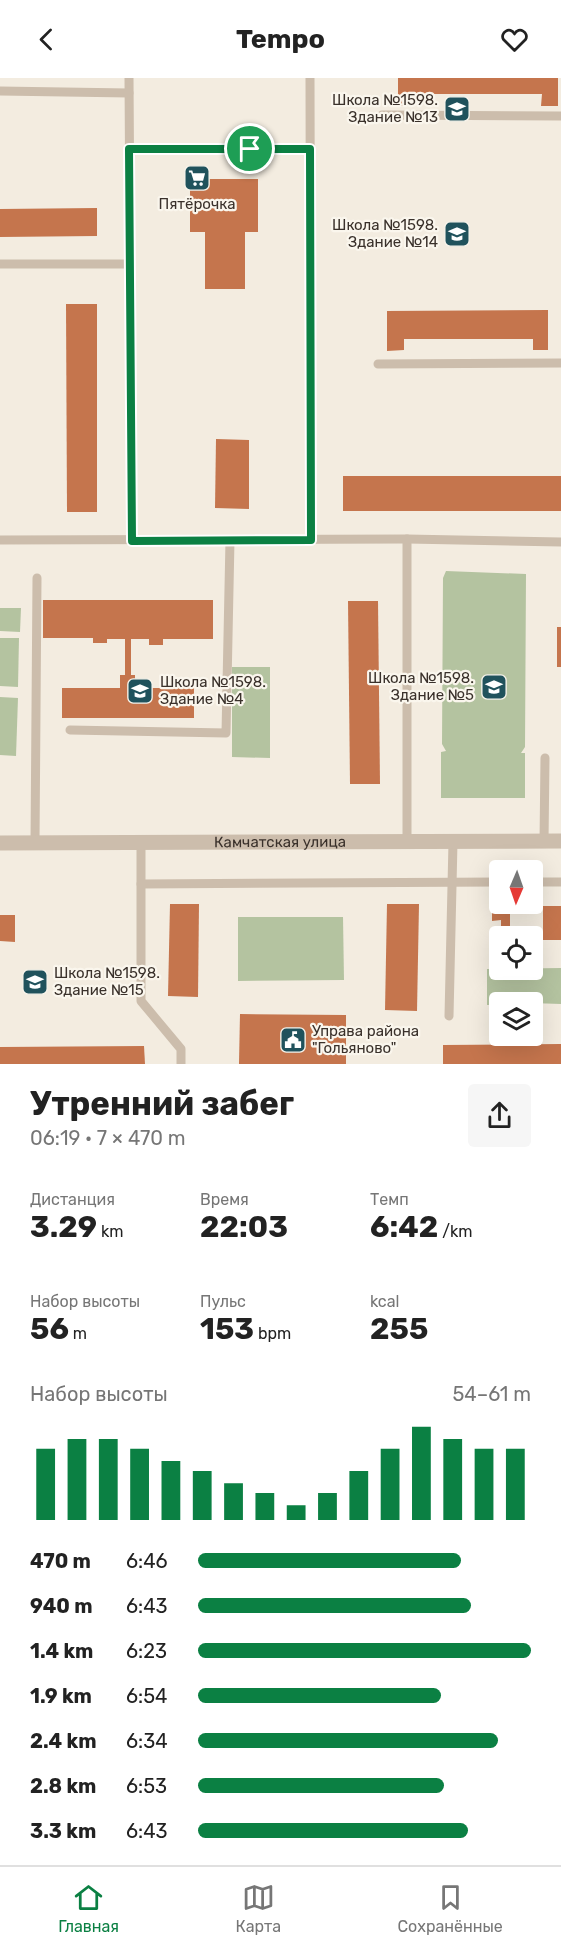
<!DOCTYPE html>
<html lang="ru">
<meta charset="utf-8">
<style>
body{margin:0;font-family:Rubik,sans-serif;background:#f6f6f6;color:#222;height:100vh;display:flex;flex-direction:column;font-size:22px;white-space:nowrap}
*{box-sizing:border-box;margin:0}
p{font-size:20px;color:#767676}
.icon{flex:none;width:33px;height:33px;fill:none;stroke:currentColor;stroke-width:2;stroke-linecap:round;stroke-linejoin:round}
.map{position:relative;height:986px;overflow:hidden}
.details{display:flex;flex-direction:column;background:#fff;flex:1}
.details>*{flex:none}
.needle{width:39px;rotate:182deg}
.fabs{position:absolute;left:489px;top:782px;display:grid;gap:12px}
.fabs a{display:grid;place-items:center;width:54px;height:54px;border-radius:6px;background:#fff;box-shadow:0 6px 24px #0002;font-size:30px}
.pin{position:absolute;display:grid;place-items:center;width:51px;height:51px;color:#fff;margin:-26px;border:3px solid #fff;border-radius:50%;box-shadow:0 2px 6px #0007}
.round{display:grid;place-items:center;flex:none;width:63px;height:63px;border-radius:6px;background:#f6f6f6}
.headline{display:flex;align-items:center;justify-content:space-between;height:102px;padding:0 30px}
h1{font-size:33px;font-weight:700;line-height:45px}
.figures{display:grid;grid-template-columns:repeat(3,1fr);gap:9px;height:102px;padding:6px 30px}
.figures div{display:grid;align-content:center}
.figures b{font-size:30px;font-weight:700}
.figures small{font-size:16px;font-weight:400}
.figures p{font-size:16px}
.chart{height:168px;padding:12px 30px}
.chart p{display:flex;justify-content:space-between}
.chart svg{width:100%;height:108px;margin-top:6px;stroke:#0b8043;stroke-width:6}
ul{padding:0 30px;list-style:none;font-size:20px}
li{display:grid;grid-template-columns:96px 72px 1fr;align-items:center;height:45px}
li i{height:15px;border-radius:8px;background:#0b8043}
header{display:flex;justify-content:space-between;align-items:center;height:78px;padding:0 30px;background:#fff;font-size:27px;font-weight:700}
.tabs{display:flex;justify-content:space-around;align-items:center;height:84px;border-top:2px solid #e0e0e0;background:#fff;font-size:16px;color:#767676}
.tabs a{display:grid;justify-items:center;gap:3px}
.tabs .selected{color:#0b8043}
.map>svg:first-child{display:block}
.green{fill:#b4c3a0}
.building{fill:#c5754d}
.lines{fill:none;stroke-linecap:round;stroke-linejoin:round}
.lane{stroke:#ccbdac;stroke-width:9}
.street{stroke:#ccbdac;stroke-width:15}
.route-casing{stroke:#fff;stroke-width:12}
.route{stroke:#0b8043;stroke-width:8}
.labels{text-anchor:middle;stroke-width:4.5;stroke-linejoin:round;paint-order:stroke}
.poi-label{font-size:15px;fill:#3a312b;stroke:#faf6ed;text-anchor:end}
.street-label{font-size:15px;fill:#3a312b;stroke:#faf6ed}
</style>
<header><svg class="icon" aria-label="back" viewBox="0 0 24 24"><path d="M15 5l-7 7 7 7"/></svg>Tempo<svg class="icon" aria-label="heart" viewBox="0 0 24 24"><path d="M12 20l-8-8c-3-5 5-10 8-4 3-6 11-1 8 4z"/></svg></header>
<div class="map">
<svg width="561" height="986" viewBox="0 0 561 986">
<rect width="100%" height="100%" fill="#f3ece0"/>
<!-- green -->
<g class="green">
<path d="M446 493 526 496 525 669 521 675H525V720H441V674L446 673 442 666 443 500Z"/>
<path d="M0 530H21L20 554 0 553Z"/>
<path d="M0 560H19L18 609 0 608Z"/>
<path d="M232 589H270V680L232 679Z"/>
<path d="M0 619 18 620 16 678 0 677Z"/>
<path d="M238 839H343L344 902 238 903Z"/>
<path d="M561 890V926L500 924 499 927H487V891Z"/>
</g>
<!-- building -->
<g class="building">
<path d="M398 0H558V28H541L542 16H411L410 28H398Z"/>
<path d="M190 101H258V154H245V211H205V154H190Z"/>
<path d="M97 130V158L0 159V131Z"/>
<path d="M66 226H97V434H67Z"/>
<path d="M548 232V272H533V261H404V272L387 273V233Z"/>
<path d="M216 361 249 362V431L215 430Z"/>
<rect x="343" y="398" width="218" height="35"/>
<path d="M43 522H213V561H163V567H149V561H131V597H135V610H194V640H62V610H120V597H125V561H107V565H93V560H43Z"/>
<path d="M348 523H378L380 706H350Z"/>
<rect x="557" y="549" width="4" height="40"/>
<path d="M170 826H199L198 919 168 918Z"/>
<path d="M387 826H419L417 933 385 932Z"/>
<path d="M492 828H510V848H501V842L492 843Z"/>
<rect x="543" y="828" width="18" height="34"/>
<path d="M0 837H15V864L0 863Z"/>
<path d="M240 936 346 937V986H239Z"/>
<path d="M561 966V986H443V967Z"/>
<path d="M144 968 145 986H0V969Z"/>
</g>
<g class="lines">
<!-- lane -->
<g class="lane">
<path d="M129 0 132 463"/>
<path d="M310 0 311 461"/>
<path d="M0 13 129 15"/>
<path d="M382 37 561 38"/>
<path d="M129 71H310"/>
<path d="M0 186H130"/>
<path d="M378 286 561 285"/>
<path d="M407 461V764"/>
<path d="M0 462 407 461 561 464"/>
<path d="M70 652 226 655 230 462"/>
<path d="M544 764 545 680"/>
<path d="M35 765 37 500"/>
<path d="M141 766V923L181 971V986"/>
<path d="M532 804H561"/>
<path d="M141 806 500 804"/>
<path d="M449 938 453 764"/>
</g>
<!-- street -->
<path class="street" id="s1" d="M0 765 561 763"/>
</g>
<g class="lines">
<!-- route casing -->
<g class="route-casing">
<path id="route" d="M129 71H310L311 462 132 463Z"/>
</g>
<!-- route -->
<use href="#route" class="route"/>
</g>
<!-- icons -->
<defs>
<g id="school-square" transform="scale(1.35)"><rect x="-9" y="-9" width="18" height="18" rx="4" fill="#20525c" stroke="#faf6ed"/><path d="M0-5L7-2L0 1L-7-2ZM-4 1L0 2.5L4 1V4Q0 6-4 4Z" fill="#fff"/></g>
<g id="supermarket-square" transform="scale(1.35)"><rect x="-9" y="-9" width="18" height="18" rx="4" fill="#20525c" stroke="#faf6ed"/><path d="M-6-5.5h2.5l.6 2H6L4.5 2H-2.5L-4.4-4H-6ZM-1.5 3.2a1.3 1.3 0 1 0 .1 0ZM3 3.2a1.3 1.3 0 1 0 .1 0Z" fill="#fff"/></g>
<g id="civic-square" transform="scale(1.35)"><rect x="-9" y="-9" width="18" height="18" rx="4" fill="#20525c" stroke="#faf6ed"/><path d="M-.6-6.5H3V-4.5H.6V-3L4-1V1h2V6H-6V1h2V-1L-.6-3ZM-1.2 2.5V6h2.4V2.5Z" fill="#fff"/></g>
</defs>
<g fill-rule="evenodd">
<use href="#school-square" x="457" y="31"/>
<use href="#supermarket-square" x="197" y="100"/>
<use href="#school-square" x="457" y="156"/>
<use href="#school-square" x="494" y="609"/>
<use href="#school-square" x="140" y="613"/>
<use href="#school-square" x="35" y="904"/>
<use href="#civic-square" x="293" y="962"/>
</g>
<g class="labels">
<!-- poi labels -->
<g class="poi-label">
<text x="438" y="27">Школа №1598.<tspan x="438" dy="17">Здание №13</tspan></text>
<text x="197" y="131" text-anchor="middle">Пятёрочка</text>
<text x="438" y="152">Школа №1598.<tspan x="438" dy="17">Здание №14</tspan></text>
<text x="474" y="605">Школа №1598.<tspan x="474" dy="17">Здание №5</tspan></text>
<text x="160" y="609" text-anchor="start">Школа №1598.<tspan x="160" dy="17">Здание №4</tspan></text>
<text x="54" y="900" text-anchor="start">Школа №1598.<tspan x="54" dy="17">Здание №15</tspan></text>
<text x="312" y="958" text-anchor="start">Управа района<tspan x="312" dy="17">"Гольяново"</tspan></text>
</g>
<!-- street labels -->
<g class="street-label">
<text dy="5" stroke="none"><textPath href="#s1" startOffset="280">Камчатская улица</textPath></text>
</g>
</g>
</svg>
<div class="fabs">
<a><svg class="needle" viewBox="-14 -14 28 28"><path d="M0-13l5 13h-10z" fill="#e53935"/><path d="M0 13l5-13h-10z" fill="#767676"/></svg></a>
<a><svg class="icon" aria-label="locate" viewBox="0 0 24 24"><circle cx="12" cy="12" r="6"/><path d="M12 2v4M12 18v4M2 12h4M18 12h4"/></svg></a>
<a><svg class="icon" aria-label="layers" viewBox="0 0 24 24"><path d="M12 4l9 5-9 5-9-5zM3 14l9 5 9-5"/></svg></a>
</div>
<div class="pin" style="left:250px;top:71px;background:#1e9e55"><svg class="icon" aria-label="arrive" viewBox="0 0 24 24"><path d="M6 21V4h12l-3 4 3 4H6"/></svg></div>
</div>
<section class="details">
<div class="headline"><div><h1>Утренний забег</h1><p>06:19 · 7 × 470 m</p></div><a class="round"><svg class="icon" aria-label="share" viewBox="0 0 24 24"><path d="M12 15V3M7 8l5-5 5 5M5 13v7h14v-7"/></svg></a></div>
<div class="figures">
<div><p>Дистанция</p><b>3.29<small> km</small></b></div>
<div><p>Время</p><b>22:03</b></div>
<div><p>Темп</p><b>6:42<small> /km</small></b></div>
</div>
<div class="figures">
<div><p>Набор высоты</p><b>56<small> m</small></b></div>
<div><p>Пульс</p><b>153<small> bpm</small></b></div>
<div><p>kcal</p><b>255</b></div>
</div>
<div class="chart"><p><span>Набор высоты</span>54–61 m</p>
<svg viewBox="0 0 160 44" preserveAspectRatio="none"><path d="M5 44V15M15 44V11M25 44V11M35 44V15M45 44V20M55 44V24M65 44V29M75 44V33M85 44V38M95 44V33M105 44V24M115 44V15M125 44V6M135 44V11M145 44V15M155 44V15"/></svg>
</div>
<ul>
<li><b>470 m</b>6:46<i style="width:79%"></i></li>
<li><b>940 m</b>6:43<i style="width:82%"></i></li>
<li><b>1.4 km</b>6:23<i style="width:100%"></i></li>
<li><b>1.9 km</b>6:54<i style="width:73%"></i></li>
<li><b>2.4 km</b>6:34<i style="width:90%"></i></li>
<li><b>2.8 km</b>6:53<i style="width:74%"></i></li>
<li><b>3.3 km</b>6:43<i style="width:81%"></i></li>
</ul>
</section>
<nav class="tabs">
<a class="selected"><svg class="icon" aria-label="home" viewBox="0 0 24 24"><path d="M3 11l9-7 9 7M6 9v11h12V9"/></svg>Главная</a>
<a><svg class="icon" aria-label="map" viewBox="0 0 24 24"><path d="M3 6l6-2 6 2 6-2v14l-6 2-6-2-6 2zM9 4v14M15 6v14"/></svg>Карта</a>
<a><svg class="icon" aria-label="saved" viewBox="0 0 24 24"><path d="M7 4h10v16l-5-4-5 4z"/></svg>Сохранённые</a>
</nav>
